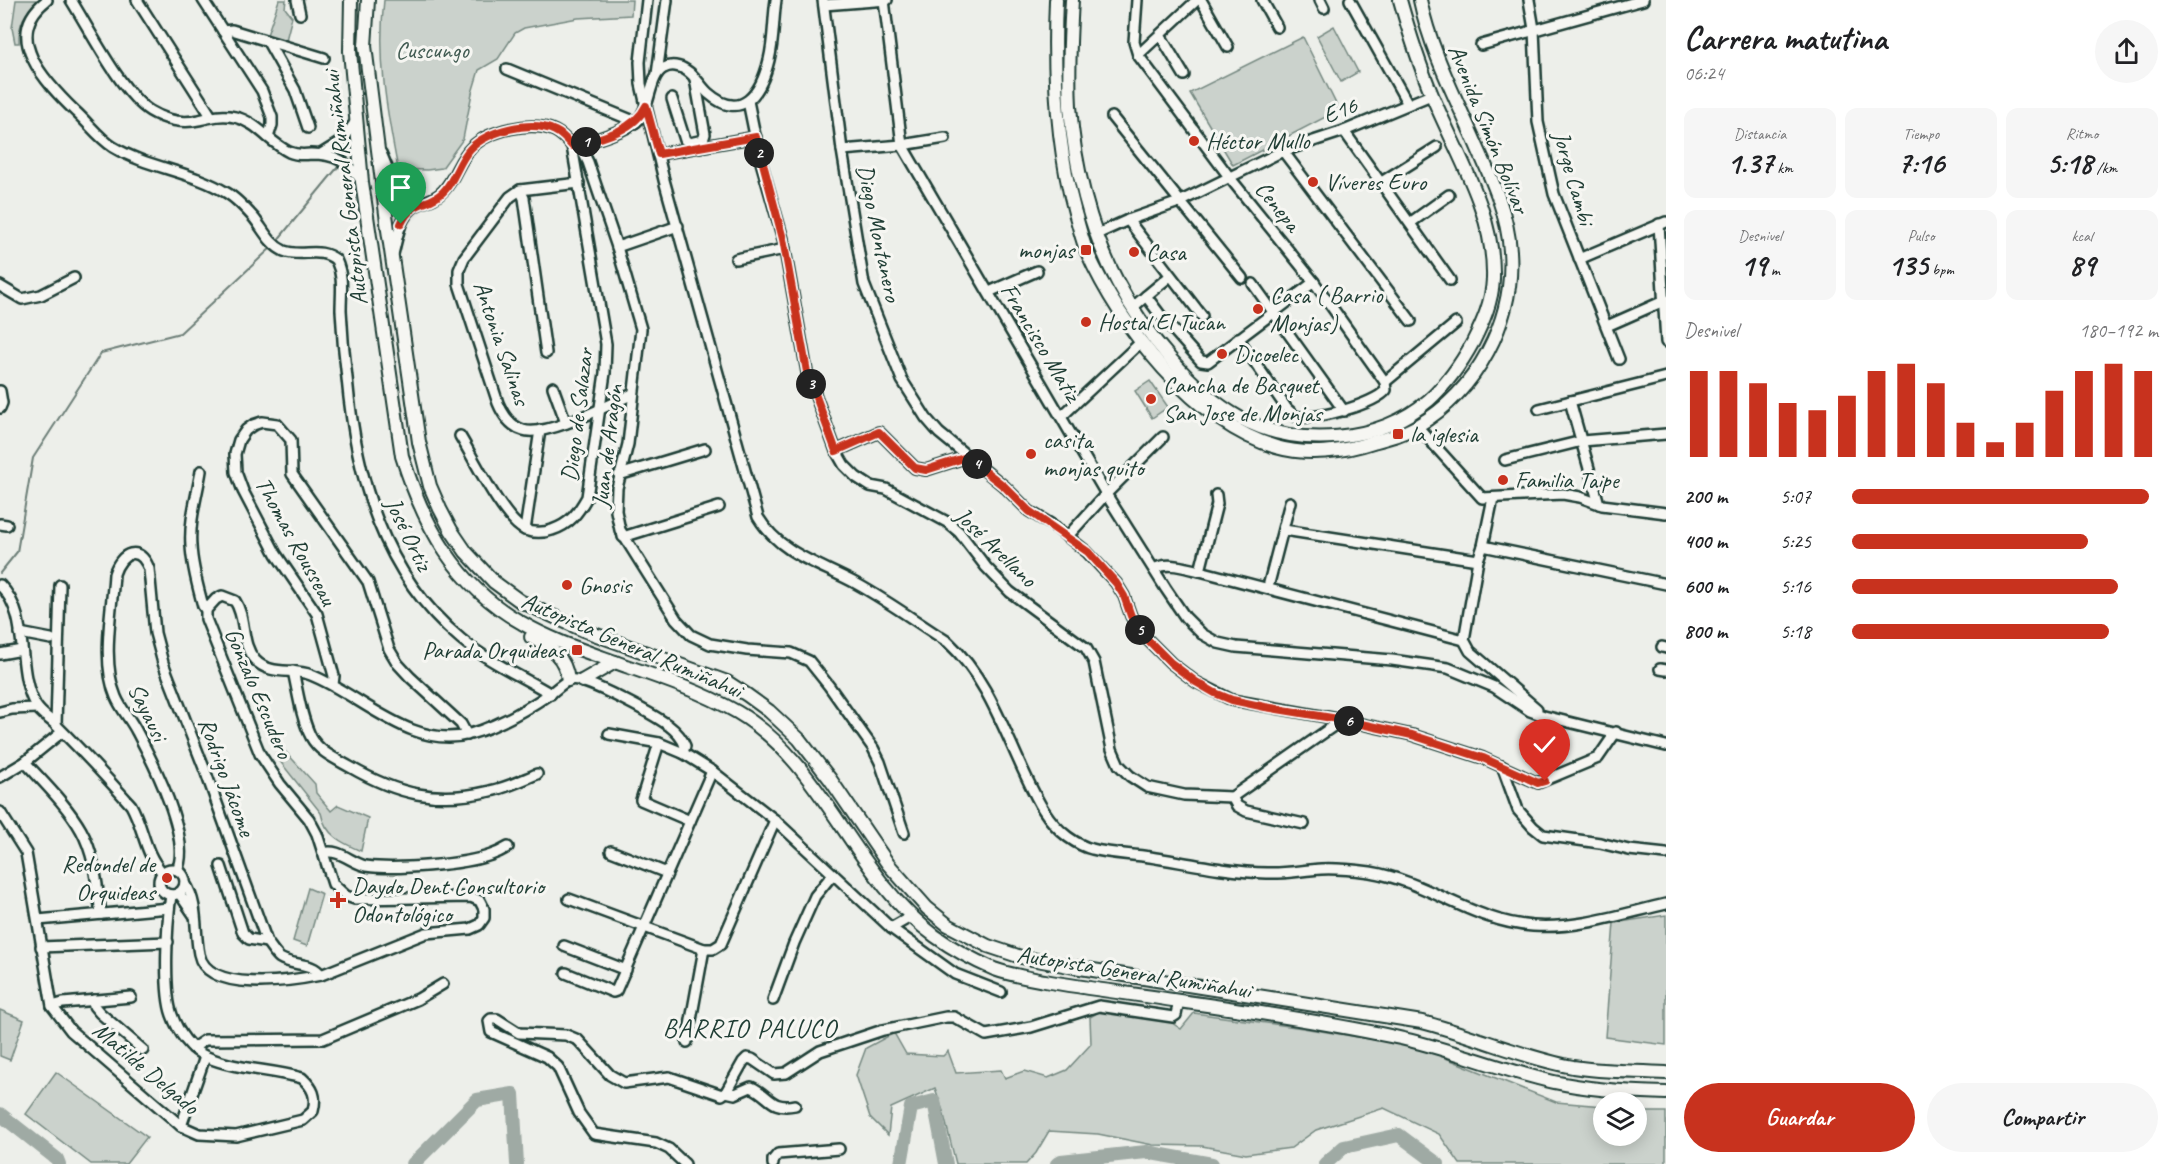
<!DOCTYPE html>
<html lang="es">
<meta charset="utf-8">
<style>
body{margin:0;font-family:Caveat,sans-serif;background:#f6f6f6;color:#202124;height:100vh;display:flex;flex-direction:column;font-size:22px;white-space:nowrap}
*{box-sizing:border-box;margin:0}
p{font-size:20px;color:#757577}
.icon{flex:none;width:33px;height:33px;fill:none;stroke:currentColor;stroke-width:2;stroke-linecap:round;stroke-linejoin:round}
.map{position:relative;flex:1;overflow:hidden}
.side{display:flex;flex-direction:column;background:#fff;width:510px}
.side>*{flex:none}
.tools{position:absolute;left:1593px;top:1092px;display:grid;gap:12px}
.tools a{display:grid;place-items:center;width:54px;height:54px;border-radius:50%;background:#fff;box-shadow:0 3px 15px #0003;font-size:30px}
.pin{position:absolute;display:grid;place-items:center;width:51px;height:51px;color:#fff;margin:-62px -26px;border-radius:50% 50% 50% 0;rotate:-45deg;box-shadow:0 0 6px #0007}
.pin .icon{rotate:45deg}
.km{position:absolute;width:30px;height:30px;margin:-15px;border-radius:50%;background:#222;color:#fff;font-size:16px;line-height:30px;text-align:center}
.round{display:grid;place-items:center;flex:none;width:63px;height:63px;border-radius:32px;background:#f6f6f6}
.overview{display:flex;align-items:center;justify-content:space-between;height:102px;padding:0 18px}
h1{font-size:33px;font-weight:600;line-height:45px}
.metrics{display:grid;grid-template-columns:repeat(3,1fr);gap:9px;height:102px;padding:6px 18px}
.metrics div{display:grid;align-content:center;border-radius:12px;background:#f6f6f6;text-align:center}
.metrics b{font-size:30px;font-weight:600}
.metrics small{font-size:16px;font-weight:400}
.metrics p{font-size:16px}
.chart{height:168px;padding:12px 18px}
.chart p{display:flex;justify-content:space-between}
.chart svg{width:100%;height:108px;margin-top:6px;stroke:#c8321e;stroke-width:6}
.cta{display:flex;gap:12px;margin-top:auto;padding:12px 18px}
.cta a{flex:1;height:69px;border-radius:36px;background:#c8321e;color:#fff;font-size:24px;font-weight:600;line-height:69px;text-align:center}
.cta a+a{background:#f6f6f6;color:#202124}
ul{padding:0 18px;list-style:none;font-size:20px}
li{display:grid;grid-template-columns:96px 72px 1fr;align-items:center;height:45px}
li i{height:15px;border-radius:8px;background:#c8321e}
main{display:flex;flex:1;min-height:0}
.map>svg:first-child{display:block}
.green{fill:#cbd2cc;stroke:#758880;stroke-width:1.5}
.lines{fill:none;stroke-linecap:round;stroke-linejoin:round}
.stream{stroke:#6c7e77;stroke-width:2}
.river{stroke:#9faaa4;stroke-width:14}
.minor-casing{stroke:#1f3d34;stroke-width:14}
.highway-casing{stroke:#1f3d34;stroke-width:16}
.minor{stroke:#f6f6f2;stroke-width:9}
.highway{stroke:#f6f6f2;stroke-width:12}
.route-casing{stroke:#fff;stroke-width:12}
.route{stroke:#c8321e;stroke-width:8}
.poi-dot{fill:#c8321e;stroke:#f6f6f2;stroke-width:2}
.labels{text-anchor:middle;stroke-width:6;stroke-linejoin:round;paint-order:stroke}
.park-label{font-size:24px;fill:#415b52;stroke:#f6f6f2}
.street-label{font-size:24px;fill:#1f3d34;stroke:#f6f6f2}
.poi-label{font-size:24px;fill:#1f3d34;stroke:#f6f6f2;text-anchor:start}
.neighbourhood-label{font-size:26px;letter-spacing:1.5px;fill:#1f3d34;stroke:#f6f6f2}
</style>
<main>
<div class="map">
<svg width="1666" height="1164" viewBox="0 0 1666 1164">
<rect width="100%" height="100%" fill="#edefea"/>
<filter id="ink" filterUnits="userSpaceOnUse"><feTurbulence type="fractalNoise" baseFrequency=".0167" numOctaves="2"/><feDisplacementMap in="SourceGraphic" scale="12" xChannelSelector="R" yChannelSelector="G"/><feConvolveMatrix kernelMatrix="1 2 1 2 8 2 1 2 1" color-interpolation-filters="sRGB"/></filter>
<g filter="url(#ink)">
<!-- green -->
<g class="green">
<path d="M16 0H41C25 11 18 23 19 43H15L12 28Z"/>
<path d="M279 0H286L285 8 292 17 286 40 267 35Z"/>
<path d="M384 0H632L631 15 578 18 524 28 515 33 498 59 479 70 472 93 463 139 442 168 427 170 398 169C387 113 377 58 384 0Z"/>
<path d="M1334 26 1358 72 1341 82 1317 36Z"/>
<path d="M1303 37 1339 110 1233 165 1190 93Z"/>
<path d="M1150 381 1168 407 1152 418 1135 391Z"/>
<path d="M284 750 315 784 316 793 331 811 338 805 368 818 361 851C342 843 325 835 321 813L275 755Z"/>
<path d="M308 888 322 894 307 946 293 941Z"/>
<path d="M1666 915V1045L1605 1037 1614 923Z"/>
<path d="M1104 1009 1169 1021 1181 1029 1194 1013 1303 1028 1418 1047 1556 1102 1603 1106 1604 1136H1636L1637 1112H1666V1164H1460L1439 1134 1384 1108 1316 1130 1291 1148 1246 1154 1202 1146 1153 1145 1098 1134 1049 1131 1036 1153 1026 1164H956L943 1111 935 1088 891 1108 888 1135 870 1117 856 1075 866 1048 894 1033 906 1054 943 1056 948 1051 956 1073 1001 1070 1005 1078 1024 1071 1048 1078 1067 1070 1091 1044 1090 1017Z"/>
<path d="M0 1010 24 1020 10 1060 0 1056Z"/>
<path d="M56 1072 147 1137 126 1164H91L26 1114Z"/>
</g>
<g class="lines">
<!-- stream -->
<g class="stream">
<path d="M277 241 338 167"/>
<path d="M0 573 17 552 33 458 101 353 180 333 273 246"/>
</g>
<!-- river -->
<g class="river">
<path d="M0 1114 57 1159 59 1164"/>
<path d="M413 1164 477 1100 513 1094 517 1164"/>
<path d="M901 1164 911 1107 934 1101 946 1164"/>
<path d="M1057 1164 1061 1161 1146 1152 1212 1164"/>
<path d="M1325 1164 1344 1147 1399 1135 1438 1164"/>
</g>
<!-- minor casing -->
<g class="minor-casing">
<g id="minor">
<path d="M47 0C0 36 46 83 76 112 88 123 100 139 113 147 148 168 192 171 227 193 237 199 246 209 254 218 263 229 270 245 284 251 302 258 320 246 336 260 344 277 341 292 341 310 342 332 344 355 347 378 356 477 382 573 461 639 487 661 521 676 551 694"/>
<path d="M71 0C90 30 122 94 150 111 165 120 183 124 199 120 211 117 222 114 235 117 257 122 269 142 289 152 296 155 303 155 311 154 336 154 346 161 361 180"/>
<path d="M137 0 211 116"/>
<path d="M203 0 262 91 272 117V125L268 137"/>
<path d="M297 0 300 14"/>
<path d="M647 0 640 62 641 84 646 106 664 180 758 517C781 555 821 564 857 584 888 601 918 623 948 642 985 676 1002 725 1023 770 1035 795 1045 820 1068 837 1075 842 1083 847 1092 849 1110 854 1131 854 1150 857 1188 863 1228 872 1267 873 1285 874 1303 870 1321 869 1337 868 1354 870 1370 872 1430 882 1470 921 1533 926 1578 929 1622 914 1666 904"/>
<path d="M823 0 842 150 864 284 902 380 926 418 939 433 1005 487 1029 511 1054 526 1087 552 1116 583 1124 596 1131 616 1143 635 1171 663 1196 682 1232 700 1338 719 1412 735 1483 758 1538 783 1598 758 1616 732"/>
<path d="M884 0 902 145 1106 494 1166 589 1185 617 1202 634 1218 643 1236 647 1392 660 1448 668 1494 687 1530 711 1544 716 1666 746"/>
<path d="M1137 0 1134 42 1138 55 1230 178 1314 282 1385 382 1386 390C1375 404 1312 422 1295 416 1292 414 1290 411 1287 409L1238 338"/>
<path d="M1201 0 1228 47"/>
<path d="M1262 0 1277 27"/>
<path d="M1320 0 1324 8"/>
<path d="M1350 0 1408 104"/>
<path d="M1529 0 1534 29 1538 122 1554 194 1619 359"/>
<path d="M824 5 887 0"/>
<path d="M223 31 232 30 324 58"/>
<path d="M1160 35 1184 75"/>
<path d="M268 42 295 90 308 128"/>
<path d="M1481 45 1643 0"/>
<path d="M1138 55 1197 0"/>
<path d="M507 69 636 122"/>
<path d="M657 74 667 0"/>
<path d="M672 99 685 140 690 143 703 140 705 134 695 79"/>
<path d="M748 101 759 155 783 239 807 372 836 451 844 465 856 477 870 486 886 489 947 522 959 532 986 567 1010 592 1086 648 1094 662 1112 749 1119 765 1130 776 1147 787 1184 795 1232 797 1332 727 1338 719"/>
<path d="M1112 117 1242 278"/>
<path d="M1344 131 1450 280"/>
<path d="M579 144 588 162 617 247 641 329 628 444 617 488 616 511 620 530 676 619 691 635 710 644 747 650 791 653 809 661 829 686 873 748 880 762 904 833"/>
<path d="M574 146C591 141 625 132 638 120 651 107 649 75 664 68 671 64 680 66 686 70 696 76 700 86 708 93 742 123 761 93 769 60 774 40 773 20 776 0"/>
<path d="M842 150 902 145 945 138"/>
<path d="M1283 151 1411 321"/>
<path d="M381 153C391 175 394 195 419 203"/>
<path d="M321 154 342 141 356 121"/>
<path d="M659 154 756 137"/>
<path d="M579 183 520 190 510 197 464 258 459 270V284L498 403C503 415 510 426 523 430 546 438 610 404 633 394"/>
<path d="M1380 183 1437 147"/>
<path d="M520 190 524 198 546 353"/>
<path d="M1128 220 1202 316"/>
<path d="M1410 223 1449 195"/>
<path d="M1659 224 1666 342"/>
<path d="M1097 234 1128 220 1179 202 1283 151 1344 131 1431 95"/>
<path d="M617 247 678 226"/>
<path d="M393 254C398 236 400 210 421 203 430 200 437 198 444 190 456 177 459 159 472 147 489 130 532 120 555 131 561 134 567 140 572 146L606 344 605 373 587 497C578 513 570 524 552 530 544 533 533 533 525 530 504 521 473 457 460 436"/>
<path d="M736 259 785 249"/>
<path d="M1579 259 1666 222"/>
<path d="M1253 284 1344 411"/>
<path d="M0 286 22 299 41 295 74 278"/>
<path d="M989 292 1037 271"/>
<path d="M1146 296 1170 276"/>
<path d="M1132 308 1146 296 1161 316 1201 361 1208 362 1314 282"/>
<path d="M1607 326 1666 300"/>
<path d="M1385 382 1456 323"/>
<path d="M553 387 566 423"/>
<path d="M0 391 2 403 0 408"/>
<path d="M1570 401 1599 504"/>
<path d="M1539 409 1666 377"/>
<path d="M1062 416 1141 342"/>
<path d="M1417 426 1482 498 1563 494 1580 497 1602 505 1666 513"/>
<path d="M836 451 879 432 915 468 926 470 967 457"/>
<path d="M1505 460 1582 441 1666 434"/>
<path d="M619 475 705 449"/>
<path d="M1493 498 1483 546 1478 560 1464 640 1470 651 1537 709"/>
<path d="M0 524 7 525"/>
<path d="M525 530 540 430"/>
<path d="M1284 530 1478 560"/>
<path d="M623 537 719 507"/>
<path d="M1067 537 1106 494 1163 437"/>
<path d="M1483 546 1666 584"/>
<path d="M1154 569C1168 561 1185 568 1200 571L1464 640"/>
<path d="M1200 571 1217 504 1216 495"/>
<path d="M0 585C32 617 14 669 36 706 41 714 50 719 56 725 82 751 107 778 131 805 144 828 144 853 162 872"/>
<path d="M1268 587 1290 502"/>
<path d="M206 610 216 599 222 596 235 601C247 619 240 643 255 660 270 676 293 668 311 675 360 694 412 751 470 734 499 726 526 710 551 693 557 689 563 682 570 680 584 676 654 715 668 725 676 731 682 737 685 746L683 753"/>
<path d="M20 633 51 639"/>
<path d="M1662 647 1666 648"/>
<path d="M0 654 22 650"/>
<path d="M1660 669 1666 670"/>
<path d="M293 671C298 692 301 718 311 737 319 752 336 759 350 767 397 794 436 804 490 791 506 788 522 780 537 774"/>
<path d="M333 685 334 676 317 614 276 554 243 491 236 472 235 454 239 440 246 430 253 425 262 422 277 424 291 440 292 474 368 582 389 649 398 664 410 677 461 724 467 735"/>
<path d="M0 712 12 709 37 708"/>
<path d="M56 725 60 585"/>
<path d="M609 734 659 743 683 753 712 771 775 820 891 928 955 974 1001 992"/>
<path d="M659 743 641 800 690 821"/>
<path d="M25 762C44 783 67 805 81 830 95 855 97 886 101 914"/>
<path d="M1502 766 1518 810 1533 827 1543 835 1600 843 1629 850 1666 854"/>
<path d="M0 777 25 762 62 732"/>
<path d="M1232 797 1237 806 1246 811 1304 824"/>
<path d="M0 812 26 853 52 1006 71 1031 181 1126 199 1134 236 1136 303 1120 313 1111C317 1096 313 1088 302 1078 271 1069 237 1070 207 1057 190 1050 178 1032 172 1015 163 991 167 922 171 895"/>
<path d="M611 851 667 873"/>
<path d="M323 853C339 848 351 863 366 866 395 870 463 865 491 855 497 853 503 850 508 847"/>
<path d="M221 866 243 933 249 939 267 942"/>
<circle cx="172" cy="882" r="13"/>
<path d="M177 870C192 839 153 762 137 732 131 720 121 709 116 697 101 662 112 611 114 574 121 552 140 544 149 569L155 633 163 663 206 773 267 942C271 947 275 954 280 958 292 966 313 962 321 975"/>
<path d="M185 883C199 905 194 929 199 954 207 994 292 981 321 975L426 933 470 929 479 925 484 918V909L480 901 471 897 355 899 346 896 333 884 317 834 309 819 280 784 260 754 206 619V610L203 606C198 587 192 567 191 546 189 521 197 496 201 471"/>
<path d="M179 893 194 915"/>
<path d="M569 899 704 949H713L721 944 775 820"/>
<path d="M38 920 169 908"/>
<path d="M891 928 912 916"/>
<path d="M564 946 626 970"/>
<path d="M41 947 168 942"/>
<path d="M566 973 613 992 616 991 712 771"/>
<path d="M94 1000V1006L100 1013 143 1050"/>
<path d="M773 1000 794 943 815 896 833 874"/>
<path d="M52 1006 63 1003 131 997"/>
<path d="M687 1042 704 949"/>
<path d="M193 1048 205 1040 323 1039 418 999 443 984"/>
<path d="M726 1092 735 1094 751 1087C770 1095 770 1110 795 1105"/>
<path d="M181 1126 205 1057"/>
<path d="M685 1164 669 1149 656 1143 594 1134 579 1113 558 1067 547 1057 491 1032 489 1021 491 1019H497L519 1033 566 1035 578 1040 610 1075 624 1083 669 1077 722 1095 726 1092 743 1062 747 1058 752 1059 774 1074 786 1073 820 1051 883 1030 946 1017H954L986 1035 1031 1027 1099 1006 1173 1017 1176 1015 1179 1000"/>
<path d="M773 1164V1160L778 1154 839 1149"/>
</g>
</g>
<!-- highway casing -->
<g class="highway-casing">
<g id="highway">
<path d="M351 0 350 51 362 182 402 456C424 526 456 586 522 623 554 642 591 653 626 666 664 679 702 692 737 712 824 763 854 877 935 936 953 949 973 960 994 969 1010 975 1029 978 1045 981 1090 989 1135 994 1179 1001 1251 1011 1324 1022 1395 1037 1449 1048 1500 1070 1554 1082 1591 1090 1629 1092 1666 1093"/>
<path d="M368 0 365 46 388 230 419 442 430 486 440 509 451 530 466 552 494 582 520 601 583 630 727 682 747 695 769 711 799 739 830 779 888 864 927 908 948 925 988 946 1021 957 1074 967 1422 1022C1473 1035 1521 1057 1573 1067 1604 1072 1635 1071 1666 1073"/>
<path d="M1056 0C1053 72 1056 144 1075 213 1079 226 1082 240 1087 252 1120 327 1195 423 1276 447 1307 456 1343 452 1373 442 1388 438 1404 434 1417 426 1477 391 1515 320 1510 251 1508 216 1493 182 1479 151 1458 102 1431 53 1420 0"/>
<path d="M1072 0C1070 35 1068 71 1070 106 1074 165 1090 231 1118 283 1143 331 1192 392 1240 418 1298 449 1379 443 1429 400 1448 383 1461 364 1473 342 1483 322 1492 302 1493 279 1495 212 1456 154 1432 95 1419 64 1409 32 1400 0"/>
<path d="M531 637C551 648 565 656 568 680"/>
<path d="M582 681 615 662"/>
</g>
</g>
<!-- minor -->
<use href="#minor" class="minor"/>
<!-- highway -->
<use href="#highway" class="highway"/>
</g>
</g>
<g class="lines" filter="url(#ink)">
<!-- route casing -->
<g class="route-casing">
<path id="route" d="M401 224C413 198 427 208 443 192 455 180 458 162 470 149 487 131 531 119 555 131 562 134 567 140 572 146 597 139 634 132 646 106L659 154 756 137 783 239 807 372 836 451 879 432 915 468 926 470 967 457 1005 487 1029 511 1088 552 1116 583 1124 596 1131 616 1143 635 1171 663 1196 682 1215 693 1232 700 1265 707 1338 719 1412 735 1483 758 1538 783 1545 781"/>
</g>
<!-- route -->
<use href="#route" class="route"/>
</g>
<!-- markers -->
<g class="poi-dot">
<circle cx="1194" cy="141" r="6"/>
<circle cx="1313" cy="182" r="6"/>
<rect x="1080" y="244" width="12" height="12" rx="3"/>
<circle cx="1134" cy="252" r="6"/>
<circle cx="1258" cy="309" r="6"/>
<circle cx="1086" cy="322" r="6"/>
<circle cx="1222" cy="354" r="6"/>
<circle cx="1151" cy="399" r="6"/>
<rect x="1392" y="428" width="12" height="12" rx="3"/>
<circle cx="1031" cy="454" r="6"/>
<circle cx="1503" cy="480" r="6"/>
<circle cx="567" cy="585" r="6"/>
<rect x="571" y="644" width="12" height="12" rx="3"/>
<circle cx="167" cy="878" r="6"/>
<path d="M335 891h6v6h6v6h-6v6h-6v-6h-6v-6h6z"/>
</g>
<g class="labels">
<!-- park labels -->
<g class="park-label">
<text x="432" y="58">Cuscungo</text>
</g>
<!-- street labels -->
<g class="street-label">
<text transform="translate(1340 110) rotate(-21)" y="8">E16</text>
<text transform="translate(1489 129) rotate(68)" y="8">Avenida Simón Bolívar</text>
<text transform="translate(1574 178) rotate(74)" y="8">Jorge Cambi</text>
<text transform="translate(345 188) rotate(-97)" y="8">Autopista General Rumiñahui</text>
<text transform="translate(1278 206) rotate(51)" y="8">Cenepa</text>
<text transform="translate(879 233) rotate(78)" y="8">Diego Montanero</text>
<text transform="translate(1041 342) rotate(59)" y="8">Francisco Matiz</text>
<text transform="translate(502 343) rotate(71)" y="8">Antonia Salinas</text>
<text transform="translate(577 415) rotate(-83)" y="8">Diego de Salazar</text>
<text transform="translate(607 446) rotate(-83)" y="8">Juan de Aragón</text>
<text transform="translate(409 534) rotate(64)" y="8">José Ortiz</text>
<text transform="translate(296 541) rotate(61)" y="8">Thomas Rousseau</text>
<text transform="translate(996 547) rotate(44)" y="8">José Arellano</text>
<text transform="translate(632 645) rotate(23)" y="8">Autopista General Rumiñahui</text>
<text transform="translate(259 693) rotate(67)" y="8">Gonzalo Escudero</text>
<text transform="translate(148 712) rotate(64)" y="8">Sayausi</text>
<text transform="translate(227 777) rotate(70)" y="8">Rodrigo Jácome</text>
<text transform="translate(1134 972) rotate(9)" y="8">Autopista General Rumiñahui</text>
<text transform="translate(146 1068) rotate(40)" y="8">Matilde Delgado</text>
</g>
<!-- poi labels -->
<g class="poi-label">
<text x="1206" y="149">Héctor Mullo</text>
<text x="1325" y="190">Víveres Euro</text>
<text x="1074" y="258" text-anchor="end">monjas</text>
<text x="1146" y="260">Casa</text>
<text x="1270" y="303">Casa ( Barrio<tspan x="1270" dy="28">Monjas)</tspan></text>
<text x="1098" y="330">Hostal El Tucan</text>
<text x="1234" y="362">Dicoelec</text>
<text x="1163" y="393">Cancha de Basquet<tspan x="1163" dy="28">San Jose de Monjas</tspan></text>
<text x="1410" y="442">la iglesia</text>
<text x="1043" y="448">casita<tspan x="1043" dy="28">monjas quito</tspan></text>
<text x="1515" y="488">Familia Taipe</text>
<text x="579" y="593">Gnosis</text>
<text x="565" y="658" text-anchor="end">Parada Orquideas</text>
<text x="155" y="872" text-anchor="end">Redondel de<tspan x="155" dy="28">Orquideas</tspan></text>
<text x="352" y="894">Daydo Dent Consultorio<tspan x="352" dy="28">Odontológico</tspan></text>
</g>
<!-- neighbourhood labels -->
<g class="neighbourhood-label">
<text x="750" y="1037">BARRIO PALUCO</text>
</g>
</g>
</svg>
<div class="tools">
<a><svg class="icon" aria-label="layers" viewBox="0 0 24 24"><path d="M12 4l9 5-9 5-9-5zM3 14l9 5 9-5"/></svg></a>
</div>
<div class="pin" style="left:401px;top:224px;background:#1e9e55"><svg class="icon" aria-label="arrive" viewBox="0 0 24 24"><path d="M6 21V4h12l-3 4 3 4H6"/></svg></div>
<div class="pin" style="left:1545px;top:781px;background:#d93025"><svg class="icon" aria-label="check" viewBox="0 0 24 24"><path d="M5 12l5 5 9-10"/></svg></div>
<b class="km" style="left:586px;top:142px">1</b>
<b class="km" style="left:759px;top:153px">2</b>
<b class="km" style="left:811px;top:384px">3</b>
<b class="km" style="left:977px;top:464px">4</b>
<b class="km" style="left:1140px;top:630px">5</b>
<b class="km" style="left:1349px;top:721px">6</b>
</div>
<section class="side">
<div class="overview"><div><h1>Carrera matutina</h1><p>06:24</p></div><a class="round"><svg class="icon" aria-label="share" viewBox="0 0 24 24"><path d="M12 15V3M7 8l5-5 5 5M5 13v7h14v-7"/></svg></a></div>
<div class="metrics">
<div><p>Distancia</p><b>1.37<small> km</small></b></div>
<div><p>Tiempo</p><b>7:16</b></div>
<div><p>Ritmo</p><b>5:18<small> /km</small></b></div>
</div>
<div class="metrics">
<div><p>Desnivel</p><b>19<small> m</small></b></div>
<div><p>Pulso</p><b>135<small> bpm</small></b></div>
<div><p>kcal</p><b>89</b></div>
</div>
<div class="chart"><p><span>Desnivel</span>180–192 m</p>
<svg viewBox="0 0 160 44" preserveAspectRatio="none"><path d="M5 44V9M15 44V9M25 44V14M35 44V22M45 44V25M55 44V19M65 44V9M75 44V6M85 44V14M95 44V30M105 44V38M115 44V30M125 44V17M135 44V9M145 44V6M155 44V9"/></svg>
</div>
<ul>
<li><b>200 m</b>5:07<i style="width:97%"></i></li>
<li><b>400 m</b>5:25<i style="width:77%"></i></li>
<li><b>600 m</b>5:16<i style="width:87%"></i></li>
<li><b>800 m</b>5:18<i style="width:84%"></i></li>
</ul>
<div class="cta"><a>Guardar</a><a>Compartir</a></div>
</section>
</main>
